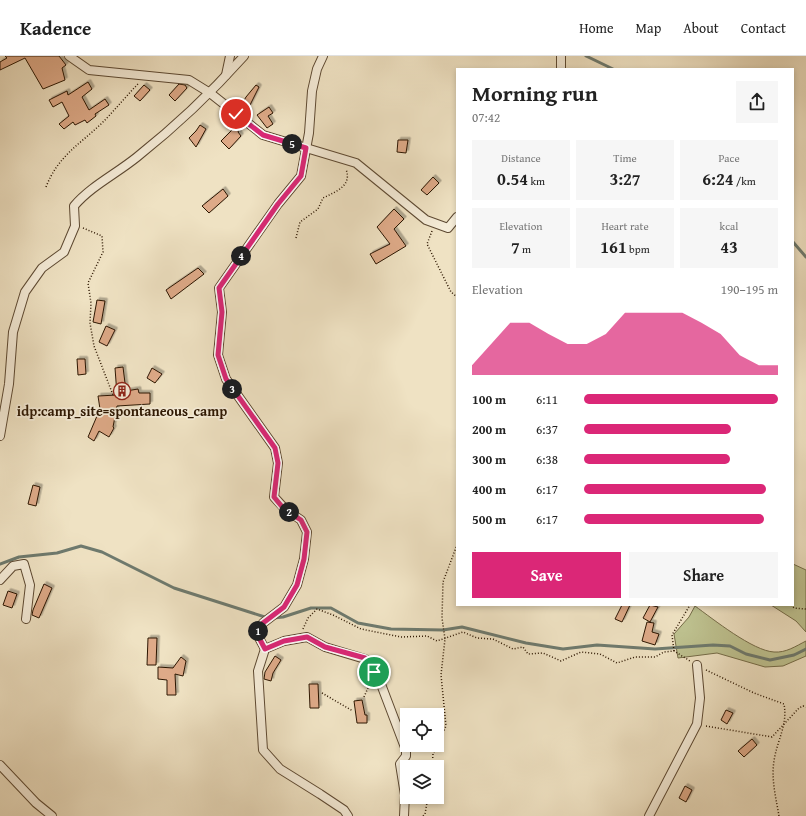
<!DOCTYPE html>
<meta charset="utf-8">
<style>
body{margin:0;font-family:"Gentium Book Plus",serif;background:#f6f6f6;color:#222;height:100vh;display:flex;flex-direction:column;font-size:15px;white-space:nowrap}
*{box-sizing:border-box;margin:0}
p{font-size:13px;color:#767676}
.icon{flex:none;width:22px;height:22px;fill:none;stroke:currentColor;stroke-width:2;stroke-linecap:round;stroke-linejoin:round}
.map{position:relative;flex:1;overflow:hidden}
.drawer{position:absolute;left:456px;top:12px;width:338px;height:538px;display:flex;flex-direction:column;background:#fff;border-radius:0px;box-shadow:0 2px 6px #0003}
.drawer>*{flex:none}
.fabs{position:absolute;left:400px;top:652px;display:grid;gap:8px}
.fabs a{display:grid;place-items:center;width:44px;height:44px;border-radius:0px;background:#fff;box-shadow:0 2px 6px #0003;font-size:20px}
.pin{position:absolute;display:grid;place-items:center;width:34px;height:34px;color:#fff;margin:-17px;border:2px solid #fff;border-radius:50%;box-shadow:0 1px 4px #0007}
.km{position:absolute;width:20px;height:20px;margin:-10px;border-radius:50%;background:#222;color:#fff;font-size:11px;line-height:20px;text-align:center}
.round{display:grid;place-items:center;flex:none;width:42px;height:42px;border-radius:0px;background:#f6f6f6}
.summary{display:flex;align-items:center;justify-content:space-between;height:68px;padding:0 16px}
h1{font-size:22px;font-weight:800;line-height:30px}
.stats{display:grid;grid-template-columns:repeat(3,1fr);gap:6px;height:68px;padding:4px 16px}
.stats div{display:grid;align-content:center;border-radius:0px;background:#f6f6f6;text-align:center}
.stats b{font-size:17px;font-weight:800}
.stats small{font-size:11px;font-weight:400}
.stats p{font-size:11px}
.chart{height:112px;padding:8px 16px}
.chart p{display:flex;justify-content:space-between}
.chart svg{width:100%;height:72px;margin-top:4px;fill:#db2777;opacity:.7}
.primary-button{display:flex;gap:8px;margin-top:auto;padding:8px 16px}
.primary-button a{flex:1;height:46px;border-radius:0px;background:#db2777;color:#fff;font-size:16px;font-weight:800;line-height:46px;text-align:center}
.primary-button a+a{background:#f6f6f6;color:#222}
ul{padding:0 16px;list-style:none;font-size:13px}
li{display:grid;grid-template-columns:64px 48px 1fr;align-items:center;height:30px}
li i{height:10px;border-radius:5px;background:#db2777}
header{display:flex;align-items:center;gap:24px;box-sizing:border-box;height:56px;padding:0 20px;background:#fff;border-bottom:1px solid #e0e0e0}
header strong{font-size:19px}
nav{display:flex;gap:22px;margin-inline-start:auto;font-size:14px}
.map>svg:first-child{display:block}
.green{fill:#bec290;stroke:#756c48}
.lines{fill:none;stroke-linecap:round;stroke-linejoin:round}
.stream{stroke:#6e7a6e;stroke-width:3}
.building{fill:#deaa88;stroke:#2c1601;filter:url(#shadow)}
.street-casing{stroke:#5d4932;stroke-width:10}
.path{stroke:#2c1601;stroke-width:1.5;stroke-dasharray:1 2;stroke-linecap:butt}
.street{stroke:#f5ecd8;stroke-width:8}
.route-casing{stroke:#fff;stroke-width:8}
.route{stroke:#db2777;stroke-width:5}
.labels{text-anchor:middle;stroke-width:3.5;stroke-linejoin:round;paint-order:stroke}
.poi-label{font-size:14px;font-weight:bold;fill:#2c1601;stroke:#f5ecd8}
</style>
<header>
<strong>Kadence</strong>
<nav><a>Home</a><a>Map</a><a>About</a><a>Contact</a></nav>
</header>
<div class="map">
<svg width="806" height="760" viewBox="0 0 806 760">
<defs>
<filter id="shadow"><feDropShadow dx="2.5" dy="-2.5" stdDeviation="0" flood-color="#0004"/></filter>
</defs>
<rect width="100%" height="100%" fill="#efe2c3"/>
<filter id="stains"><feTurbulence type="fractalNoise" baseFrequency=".005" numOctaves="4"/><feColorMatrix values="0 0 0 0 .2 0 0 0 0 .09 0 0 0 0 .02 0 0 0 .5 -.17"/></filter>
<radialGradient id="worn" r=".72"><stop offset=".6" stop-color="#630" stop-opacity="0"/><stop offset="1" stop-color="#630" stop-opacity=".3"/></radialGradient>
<!-- green -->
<g class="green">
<path d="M793 508 806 514V576L796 565 771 549H793Z"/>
<path d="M695 550C713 563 753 595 774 596 786 597 796 590 806 585V600L783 610 765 611 717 597 678 602 674 578 689 561Z"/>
</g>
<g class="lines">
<!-- stream -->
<g class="stream">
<path d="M586 0 613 13"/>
<path d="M793 186 806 201"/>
<path d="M0 508 19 501 57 497 81 490 102 496 174 532 268 562"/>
<path d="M273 562 283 561 311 552H331L358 567 391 573 443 574 462 571 526 587 563 593 597 589 655 593 713 589 730 590 746 598 770 604 794 599 806 593"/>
</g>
</g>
<!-- building -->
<g class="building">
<path d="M5 0H59L66 9 62 12 65 24 43 33 25 2 0 14V6L7 2Z"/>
<path d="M88 26 92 33 82 41 89 54 105 43 109 49 95 58 96 60 87 67 85 64 75 69 73 66 64 73 59 68 69 60 62 46 53 51 49 44 67 35 68 39Z"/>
<path d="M179 28 185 29 187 32 175 45 169 39Z"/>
<path d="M144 29 150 34 140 45 134 40Z"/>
<path d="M256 29 259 31 249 51 242 48 246 41Z"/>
<path d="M269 51 273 57 268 60 273 68 267 72 257 59Z"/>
<path d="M239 67 241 69 238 76 241 80 229 93 221 85Z"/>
<path d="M200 69 206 73 196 91 189 82 196 75Z"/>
<path d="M398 84H408L406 97 397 96Z"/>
<path d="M433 121 439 127 427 139 421 134Z"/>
<path d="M223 133 228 140 209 157 202 150Z"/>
<path d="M394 153 404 163 394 173 406 190 376 208 370 198 390 188 377 171Z"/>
<path d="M198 212 204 218 171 243 166 234Z"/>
<path d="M97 244 105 245 101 268 93 266Z"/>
<path d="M106 270 115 274 107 290 99 286Z"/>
<path d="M77 303H85L86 318 78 319Z"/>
<path d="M123 311 126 335 138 333 139 337H150V348L117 350 113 371 114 372 109 381 99 375 94 385 88 381 100 353 98 340 117 339 115 312Z"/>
<path d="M152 312 162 318 155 327 147 322Z"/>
<path d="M33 429 40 431 36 450 28 448Z"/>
<path d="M44 528 52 532 39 562 32 559 33 554Z"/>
<path d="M8 535 17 538 12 552 3 549Z"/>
<path d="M622 549H630L622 566 615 563Z"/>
<path d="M650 549 658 551 650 566 643 562Z"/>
<path d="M647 566 654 567 652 576 659 578 655 589 642 585Z"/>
<path d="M148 582H157L156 609H147Z"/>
<path d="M275 600 281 604 273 617 271 625 264 623 265 616Z"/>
<path d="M181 601 186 605 183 620 175 618 176 639H167V624L158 623V611L173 612Z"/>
<path d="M309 628H318L319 652H310Z"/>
<path d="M362 644 365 659H367V667H357L354 645Z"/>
<path d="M726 654 733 657 727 668 721 664Z"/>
<path d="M752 683 757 689 744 701 738 695Z"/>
<path d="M685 730 692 734 686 746 679 742Z"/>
</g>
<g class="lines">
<!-- street casing -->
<g class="street-casing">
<g id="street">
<path d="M69 0 89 14 189 24 210 37 263 79 356 107 426 164 448 172 457 161"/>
<path d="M561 0V13"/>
<path d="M226 19 230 0"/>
<path d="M0 380 9 328 13 276 25 236 42 212 64 196 75 170 74 150C91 130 116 118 137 101 176 70 211 37 244 0"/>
<path d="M0 524 13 510 24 508 30 529 26 563"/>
<path d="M265 593 257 578 263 567 284 551 297 529 304 503 307 476 301 464 285 453 274 441 278 407 275 392 226 323 218 299 222 256 219 232 278 148 301 120 309 77 312 35 317 13 323 0"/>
<path d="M0 709 36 747 52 760"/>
<path d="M348 760 344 754 320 738 280 713 263 694 258 615 265 593 284 585 307 581 325 591 365 603 379 623 406 694V700L400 708 405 739 404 760"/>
<path d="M649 760 697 668 700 642 697 609"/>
</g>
</g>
<!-- path -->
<g class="path">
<path d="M46 131C58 100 79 89 102 67 115 54 126 40 138 28"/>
<path d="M83 172 102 180 103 196 88 227 91 247 90 267 94 290 113 339"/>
<path d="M432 175 427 188 451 236 457 241"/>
<path d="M296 182 300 166 318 153 323 142C337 135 352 130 346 113"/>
<path d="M791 549 794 552 806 553"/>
<path d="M303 573 308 562 317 553 333 559 361 573 401 581 427 580 437 585 463 576 477 582 493 583 513 593 523 591 528 598 543 597 561 605 581 596 600 598 617 607 635 601H655L664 596 674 595 690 605"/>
<path d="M674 595 672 579 690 549"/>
<path d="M706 614 754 637 784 648C788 669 777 684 774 705 771 723 776 742 779 760"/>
<path d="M322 637 353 655"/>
<path d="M364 641 371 625"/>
<path d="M706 670 772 681 799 652 803 650 806 651"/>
<path d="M432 711 433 698 446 670 441 619 445 583 442 562 443 526 457 489"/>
<path d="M423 760 425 758 428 741"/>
</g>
<!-- street -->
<use href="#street" class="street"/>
</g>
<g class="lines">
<!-- route casing -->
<g class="route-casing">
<path id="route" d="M236 58 263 79 306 92 301 120 278 148 219 232 222 256 218 299 226 323 275 392 278 407 274 441 284 453 301 464 307 476 304 503 297 529 284 551 263 567 257 578 265 593 284 585 307 581 325 591 365 602 374 616"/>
</g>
<!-- route -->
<use href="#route" class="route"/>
</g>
<!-- icons -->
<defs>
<g id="building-ring" transform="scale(0.9)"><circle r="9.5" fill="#f5ecd8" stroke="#8f2418" stroke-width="1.5"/><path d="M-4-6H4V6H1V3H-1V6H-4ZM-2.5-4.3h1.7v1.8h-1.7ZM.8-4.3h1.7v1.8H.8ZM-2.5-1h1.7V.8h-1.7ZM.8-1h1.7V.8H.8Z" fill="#8f2418"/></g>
</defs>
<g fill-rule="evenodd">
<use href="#building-ring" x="122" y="335"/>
</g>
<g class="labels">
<!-- poi labels -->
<g class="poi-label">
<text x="122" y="360">idp:camp_site=spontaneous_camp</text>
</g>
</g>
<rect width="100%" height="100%" filter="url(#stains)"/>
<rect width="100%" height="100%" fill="url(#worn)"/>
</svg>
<div class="fabs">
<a><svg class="icon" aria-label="locate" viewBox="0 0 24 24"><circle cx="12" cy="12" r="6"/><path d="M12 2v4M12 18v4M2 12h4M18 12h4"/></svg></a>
<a><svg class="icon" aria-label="layers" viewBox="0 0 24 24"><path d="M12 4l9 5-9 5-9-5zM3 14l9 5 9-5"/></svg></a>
</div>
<div class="pin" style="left:374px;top:616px;background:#1e9e55"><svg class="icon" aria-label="arrive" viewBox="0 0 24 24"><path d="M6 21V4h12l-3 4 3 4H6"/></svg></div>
<div class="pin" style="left:236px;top:58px;background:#d93025"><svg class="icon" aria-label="check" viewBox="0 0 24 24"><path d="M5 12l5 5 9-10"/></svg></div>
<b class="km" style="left:258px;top:575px">1</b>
<b class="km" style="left:289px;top:456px">2</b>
<b class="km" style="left:232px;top:333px">3</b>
<b class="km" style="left:241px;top:200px">4</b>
<b class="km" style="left:292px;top:88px">5</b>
<section class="drawer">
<div class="summary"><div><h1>Morning run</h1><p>07:42</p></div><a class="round"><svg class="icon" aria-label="share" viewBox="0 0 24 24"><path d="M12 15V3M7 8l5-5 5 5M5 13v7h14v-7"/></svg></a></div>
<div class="stats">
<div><p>Distance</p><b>0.54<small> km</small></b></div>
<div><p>Time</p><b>3:27</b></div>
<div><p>Pace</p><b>6:24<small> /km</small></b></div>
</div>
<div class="stats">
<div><p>Elevation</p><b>7<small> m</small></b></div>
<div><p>Heart rate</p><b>161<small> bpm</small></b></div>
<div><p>kcal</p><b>43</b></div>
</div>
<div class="chart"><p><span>Elevation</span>190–195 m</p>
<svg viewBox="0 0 160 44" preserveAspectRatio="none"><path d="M0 44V38L10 25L20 12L30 12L40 19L50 25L60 25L70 19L80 6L90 6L100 6L110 6L120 12L130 19L140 32L150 38L160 38V44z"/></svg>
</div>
<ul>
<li><b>100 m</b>6:11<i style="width:100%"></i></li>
<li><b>200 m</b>6:37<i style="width:76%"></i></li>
<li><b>300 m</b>6:38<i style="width:75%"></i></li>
<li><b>400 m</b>6:17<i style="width:94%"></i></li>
<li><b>500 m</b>6:17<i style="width:93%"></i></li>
</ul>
<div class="primary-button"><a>Save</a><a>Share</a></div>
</section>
</div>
